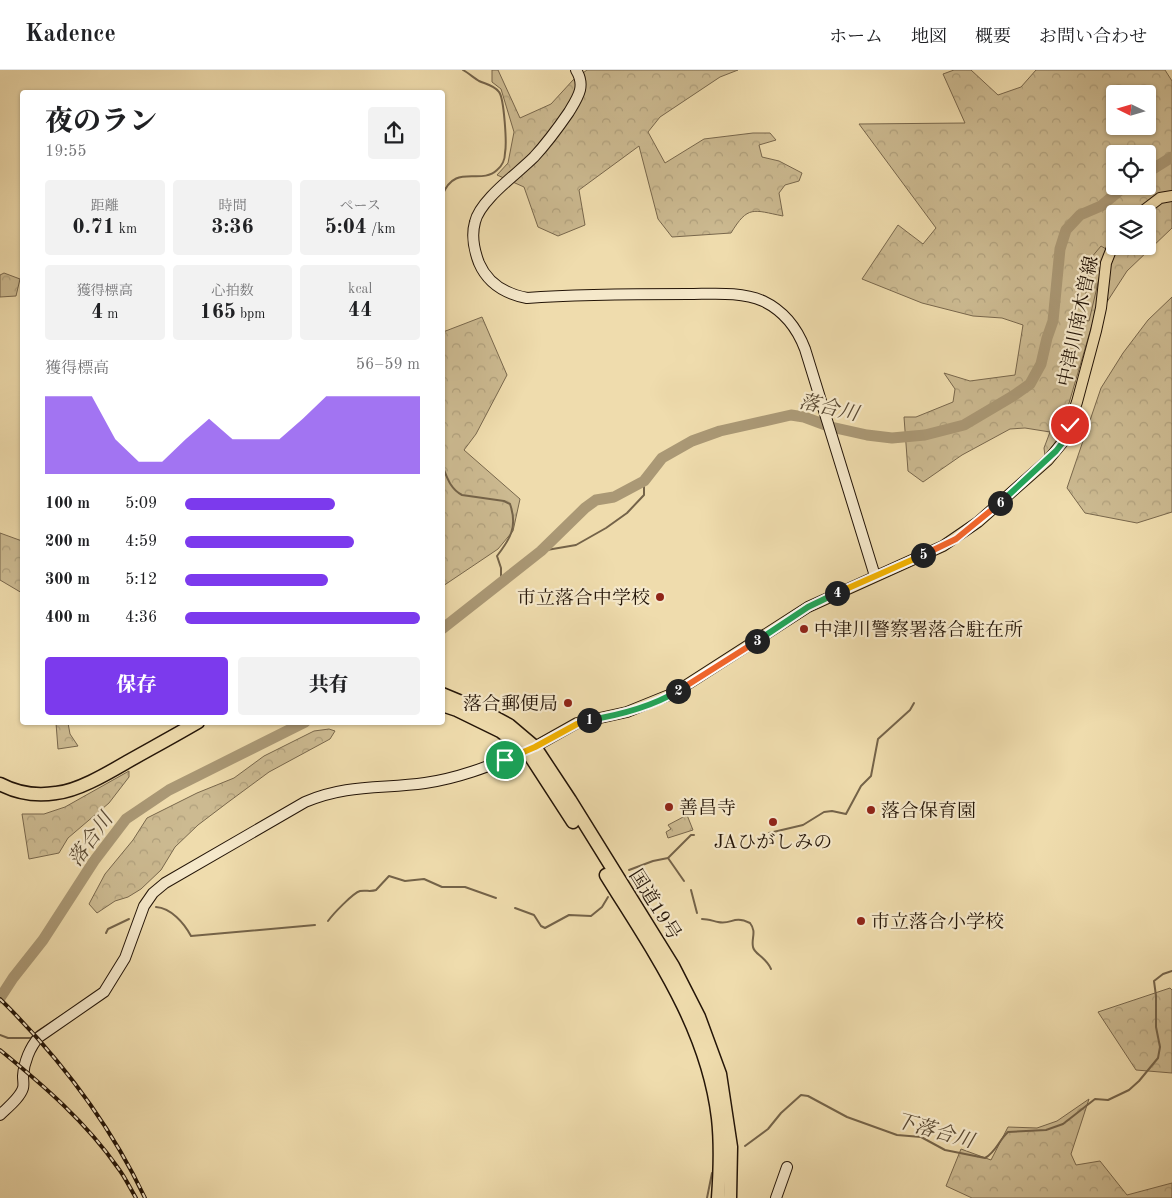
<!DOCTYPE html>
<html lang="ja">
<meta charset="utf-8">
<style>
body{margin:0;font-family:"Old Standard TT","Noto Serif JP",serif;background:#f2f2f2;color:#202124;height:100vh;display:flex;flex-direction:column;font-size:19px;white-space:nowrap}
*{box-sizing:border-box;margin:0}
p{font-size:16px;color:#757577}
.icon{flex:none;width:28px;height:28px;fill:none;stroke:currentColor;stroke-width:2;stroke-linecap:round;stroke-linejoin:round}
.map{position:relative;flex:1;overflow:hidden}
.details{position:absolute;left:20px;top:20px;width:425px;height:635px;display:flex;flex-direction:column;background:#fff;border-radius:5px;box-shadow:0 1px 4px #0004}
.details>*{flex:none}
.needle{width:32px;rotate:275deg}
.buttons{position:absolute;left:1106px;top:15px;display:grid;gap:10px}
.buttons a{display:grid;place-items:center;width:50px;height:50px;border-radius:5px;background:#fff;box-shadow:0 1px 4px #0004;font-size:25px}
.pin{position:absolute;display:grid;place-items:center;width:42px;height:42px;color:#fff;margin:-21px;border:2px solid #fff;border-radius:50%;box-shadow:0 1px 5px #0007}
.km{position:absolute;width:25px;height:25px;margin:-12px;border-radius:50%;background:#222;color:#fff;font-size:14px;line-height:25px;text-align:center}
.round{display:grid;place-items:center;flex:none;width:52px;height:52px;border-radius:5px;background:#f2f2f2}
.overview{display:flex;align-items:center;justify-content:space-between;height:85px;padding:0 25px}
h1{font-size:28px;font-weight:800;line-height:38px}
.metrics{display:grid;grid-template-columns:repeat(3,1fr);gap:8px;height:85px;padding:5px 25px}
.metrics div{display:grid;align-content:center;border-radius:5px;background:#f2f2f2;text-align:center}
.metrics b{font-size:21px;font-weight:800}
.metrics small{font-size:14px;font-weight:400}
.metrics p{font-size:14px}
.chart{height:140px;padding:10px 25px}
.chart p{display:flex;justify-content:space-between}
.chart svg{width:100%;height:90px;margin-top:5px;fill:#7c3aed;opacity:.7}
.action{display:flex;gap:10px;margin-top:auto;padding:10px 25px}
.action a{flex:1;height:58px;border-radius:5px;background:#7c3aed;color:#fff;font-size:20px;font-weight:800;line-height:58px;text-align:center}
.action a+a{background:#f2f2f2;color:#202124}
ul{padding:0 25px;list-style:none;font-size:16px}
li{display:grid;grid-template-columns:80px 60px 1fr;align-items:center;height:38px}
li i{height:12px;border-radius:6px;background:#7c3aed}
header{display:flex;align-items:center;gap:30px;box-sizing:border-box;height:70px;padding:0 25px;background:#fff;border-bottom:1px solid #e0e0e0}
header strong{font-size:24px}
nav{display:flex;gap:28px;margin-inline-start:auto;font-size:18px}
.map>svg:first-child{display:block}
.forest{fill:url(#forest-crowns);stroke:#78674c;fill-rule:evenodd}
.cemetery{fill:url(#cemetery-stones);stroke:#78674c}
.lines{fill:none;stroke-linecap:round;stroke-linejoin:round}
.stream{stroke:#746349;stroke-width:2}
.river{stroke:#aa9875;stroke-width:11}
.secondary-casing{stroke:#231407;stroke-width:12}
.primary-casing{stroke:#231407;stroke-width:12}
.highway-casing{stroke:#231407;stroke-width:15}
.secondary{stroke:#f5e8ca;stroke-width:10}
.primary{stroke:#efdcad;stroke-width:10}
.highway{stroke:#efdcad;stroke-width:12}
.rail-casing{stroke:#231407;stroke-width:4}
.rail{stroke:#f5e8ca;stroke-width:2;stroke-dasharray:5.5;stroke-linecap:butt}
.split-1-casing{stroke:#fff;stroke-width:10}
.split-2-casing{stroke:#fff;stroke-width:10}
.split-3-casing{stroke:#fff;stroke-width:10}
.split-4-casing{stroke:#fff;stroke-width:10}
.split-5-casing{stroke:#fff;stroke-width:10}
.split-6-casing{stroke:#fff;stroke-width:10}
.split-7-casing{stroke:#fff;stroke-width:10}
.split-1{stroke:#f5b400;stroke-width:6}
.split-2{stroke:#22a559;stroke-width:6}
.split-3{stroke:#f0652b;stroke-width:6}
.split-4{stroke:#22a559;stroke-width:6}
.split-5{stroke:#f5b400;stroke-width:6}
.split-6{stroke:#f0652b;stroke-width:6}
.split-7{stroke:#22a559;stroke-width:6}
.poi-dot{fill:#8f2418;stroke:#f5e8ca;stroke-width:2}
.labels{text-anchor:middle;stroke-width:4.5;stroke-linejoin:round;paint-order:stroke}
.street-label{font-size:19px;fill:#231407;stroke:#f5e8ca}
.poi-label{font-size:19px;fill:#231407;stroke:#f5e8ca;text-anchor:start}
.water-label{font-size:20px;font-style:italic;fill:#594933;stroke:#f5e8ca}
</style>
<header>
<strong>Kadence</strong>
<nav><a>ホーム</a><a>地図</a><a>概要</a><a>お問い合わせ</a></nav>
</header>
<div class="map">
<svg width="1172" height="1128" viewBox="0 0 1172 1128">
<defs>
<pattern id="forest-crowns" width="20" height="18" patternUnits="userSpaceOnUse" patternTransform="scale(1.25)"><rect width="20" height="18" fill="#ccba91"/><path d="M2 6a3 3 0 1 1 6 0M12 15a3 3 0 1 1 6 0" fill="none" stroke="#af9f7c"/></pattern>
<pattern id="cemetery-stones" width="16" height="16" patternUnits="userSpaceOnUse" patternTransform="scale(1.25)"><rect width="16" height="16" fill="#ccba91"/><path d="M2 7V4a2 2 0 0 1 4 0v3zM10 15v-3a2 2 0 0 1 4 0v3z" fill="#af9f7c"/></pattern>
</defs>
<rect width="100%" height="100%" fill="#efdcad"/>
<filter id="stains"><feTurbulence type="fractalNoise" baseFrequency=".004" numOctaves="4"/><feColorMatrix values="0 0 0 0 .2 0 0 0 0 .09 0 0 0 0 .02 0 0 0 .5 -.17"/></filter>
<radialGradient id="worn" r=".72"><stop offset=".6" stop-color="#630" stop-opacity="0"/><stop offset="1" stop-color="#630" stop-opacity=".3"/></radialGradient>
<!-- forest -->
<g class="forest">
<path d="M492 0H498L520 48 551 34 573 10 587 0H738L720 7 660 47 648 62 665 93 704 69 753 63H770L776 70 759 75 762 87 779 91 802 103 799 111 785 115 779 123 783 146C753 140 748 135 731 163L672 167 658 149 639 76 579 120 585 155 558 166 538 157 524 117 497 105 508 93 514 62 501 19 492 12Z"/>
<path d="M954 0H971L998 25 1021 17 1036 0H1165L1172 11V158L1127 201 1092 255 1059 367 1045 386 1044 378 1050 362 1025 358 1010 359 962 385 923 412 908 401 904 347H916L953 332 955 319 944 303 970 311 1015 305 1023 255 1002 248 973 246 922 233 862 209 898 155 923 174 936 158 859 54 965 53 943 4ZM1115 24H1148V56H1115ZM1115 84H1148V116H1115ZM1115 144H1148V176H1115Z"/>
<path d="M4 203 20 209 16 226 0 227V205Z"/>
<path d="M1172 227V442L1137 453 1085 443 1067 418 1101 318 1123 283 1148 250Z"/>
<path d="M482 247 507 305 476 364 464 380 520 429 513 461 498 479 443 516V262Z"/>
<path d="M0 463 22 471V523L0 510Z"/>
<path d="M56 653H68L70 664 78 676 58 679Z"/>
<path d="M329 659 335 661 330 669 269 702 227 733 198 755 175 777 161 800 141 819 128 827 115 831 97 843 89 834 105 804 133 770 147 748 197 723 234 708 264 686 314 661Z"/>
<path d="M129 701V707L109 733 68 768 59 783 29 789 22 744H44L65 737Z"/>
<path d="M687 745 693 760 668 768 666 762 671 759 668 755Z"/>
<path d="M1170 918 1172 920V1003L1136 1000 1098 942Z"/>
<path d="M1089 1029 1071 1084 1076 1095 1100 1091 1127 1125 1172 1113V1128H972L946 1116 961 1079 991 1090 1008 1057 1037 1058 1057 1051Z"/>
</g>
<!-- cemetery -->
<path class="cemetery" d="M1101 176 1106 179 1089 251 1082 250 1091 188Z"/>
<g class="lines">
<!-- stream -->
<g class="stream">
<path d="M442 126C455 92 480 116 497 100 502 96 505 89 505 83 507 73 504 28 499 22 494 15 485 14 479 11 473 7 468 3 463 0"/>
<path d="M442 395C447 407 450 419 462 425L504 431 510 434C518 457 510 469 497 486L501 498V513"/>
<path d="M541 481 576 475 606 458 627 443 644 425V411"/>
<path d="M769 763 803 755 824 742 832 741 846 744 861 716 871 706 878 669 910 640 914 633"/>
<path d="M668 788 684 811"/>
<path d="M629 800 653 791 668 788 691 765H694"/>
<path d="M691 820 697 843"/>
<path d="M156 837C171 838 184 853 191 866L315 855"/>
<path d="M515 838 534 845 541 856 545 858 569 845 591 846 602 837 608 827"/>
<path d="M702 849C708 849 713 851 718 852 732 855 733 845 750 853 757 862 751 868 753 877 754 884 766 887 771 899"/>
<path d="M328 851C333 844 353 823 360 821 366 820 371 822 376 820L389 806 405 811 424 809 442 817H465L496 828"/>
<path d="M106 863 108 859 129 849"/>
<path d="M0 965 8 968H31L38 961 70 940"/>
<path d="M745 1076 768 1059 781 1043 801 1025 808 1026 847 1047 897 1065 921 1067 945 1080 985 1088C996 1082 999 1070 1008 1062L1046 1060 1063 1054 1095 1029 1108 1030 1129 1020 1139 1011 1158 988 1160 977 1156 957V926L1154 911 1163 904 1172 901"/>
<path d="M707 1128 712 1103"/>
</g>
<!-- river -->
<g class="river">
<path d="M1148 102 1172 87"/>
<path d="M442 559 541 481 585 438 596 430 614 427 644 411 662 388 692 371 720 361 791 345 804 347 831 357 867 365 892 368 925 365 964 355 1013 326 1030 314 1041 294 1047 268 1053 251 1060 179 1066 160 1080 145 1101 136 1125 116"/>
<path d="M0 928 13 908 43 870 94 791 126 749 169 720 305 652"/>
</g>
<!-- secondary casing -->
<g class="secondary-casing">
<g id="secondary">
<path d="M576 0C586 16 578 27 569 42 558 58 547 73 534 87 517 104 480 130 475 152 471 166 474 180 479 193 488 214 506 224 527 228 580 224 634 224 688 224 712 224 741 221 763 231 784 241 797 258 805 279L875 506"/>
<path d="M0 1045C7 1038 20 1028 23 1018 24 1015 23 1010 23 1006 24 992 30 977 39 967L104 922 125 888 144 836 153 823 165 813 305 732C347 714 382 719 425 713 461 708 494 694 527 681"/>
<path d="M776 1128 787 1097"/>
</g>
</g>
<!-- primary casing -->
<g class="primary-casing">
<g id="primary">
<path d="M1139 144 1160 128 1172 126"/>
<path d="M529 680 577 653 627 642 674 623 808 537 943 476 978 452 1048 390 1063 372 1077 332 1096 261 1101 238 1106 193 1115 170"/>
</g>
</g>
<!-- highway casing -->
<g class="highway-casing">
<g id="highway">
<path d="M442 624 483 641 509 655 535 677 570 730 673 896 699 947 720 1004 731 1077 730 1128"/>
<path d="M442 635 457 640 500 661 527 681 573 752"/>
<path d="M0 714C17 723 37 726 56 723 78 721 108 703 127 692 150 679 174 666 198 652"/>
<path d="M606 805C653 881 707 956 718 1048 721 1075 720 1101 718 1128"/>
</g>
</g>
<!-- secondary -->
<use href="#secondary" class="secondary"/>
<!-- primary -->
<use href="#primary" class="primary"/>
<!-- highway -->
<use href="#highway" class="highway"/>
<!-- rail casing -->
<g class="rail-casing">
<g id="rail">
<path d="M0 929C58 986 110 1054 145 1128"/>
<path d="M0 980C43 1015 86 1052 118 1098 125 1107 130 1118 136 1128"/>
</g>
</g>
<!-- rail -->
<use href="#rail" class="rail"/>
</g>
<g class="lines">
<!-- split-1 casing -->
<g class="split-1-casing">
<path id="split-1" d="M505 690 535 677 577 654 589 650"/>
</g>
<!-- split-2 casing -->
<g class="split-2-casing">
<path id="split-2" d="M589 650C620 645 651 637 678 621"/>
</g>
<!-- split-3 casing -->
<g class="split-3-casing">
<path id="split-3" d="M678 621 757 571"/>
</g>
<!-- split-4 casing -->
<g class="split-4-casing">
<path id="split-4" d="M757 571 808 537 837 523"/>
</g>
<!-- split-5 casing -->
<g class="split-5-casing">
<path id="split-5" d="M837 523 923 485"/>
</g>
<!-- split-6 casing -->
<g class="split-6-casing">
<path id="split-6" d="M923 485 956 469 1000 433"/>
</g>
<!-- split-7 casing -->
<g class="split-7-casing">
<path id="split-7" d="M1000 433 1056 381 1063 372 1070 355"/>
</g>
<!-- split-1 -->
<use href="#split-1" class="split-1"/>
<!-- split-2 -->
<use href="#split-2" class="split-2"/>
<!-- split-3 -->
<use href="#split-3" class="split-3"/>
<!-- split-4 -->
<use href="#split-4" class="split-4"/>
<!-- split-5 -->
<use href="#split-5" class="split-5"/>
<!-- split-6 -->
<use href="#split-6" class="split-6"/>
<!-- split-7 -->
<use href="#split-7" class="split-7"/>
</g>
<!-- markers -->
<g class="poi-dot">
<circle cx="660" cy="527" r="5"/>
<circle cx="804" cy="559" r="5"/>
<circle cx="568" cy="633" r="5"/>
<circle cx="669" cy="737" r="5"/>
<circle cx="871" cy="740" r="5"/>
<circle cx="773" cy="752" r="5"/>
<circle cx="861" cy="851" r="5"/>
</g>
<g class="labels">
<!-- street labels -->
<g class="street-label">
<text transform="translate(1077 251) rotate(-78)" y="7">中津川南木曽線</text>
<text transform="translate(656 834) rotate(58)" y="7">国道19号</text>
</g>
<!-- poi labels -->
<g class="poi-label">
<text x="650" y="534" text-anchor="end">市立落合中学校</text>
<text x="814" y="566">中津川警察署落合駐在所</text>
<text x="558" y="640" text-anchor="end">落合郵便局</text>
<text x="679" y="744">善昌寺</text>
<text x="881" y="747">落合保育園</text>
<text x="773" y="778" text-anchor="middle">JAひがしみの</text>
<text x="871" y="858">市立落合小学校</text>
</g>
<!-- water labels -->
<g class="water-label">
<text transform="translate(829 337) rotate(13)" y="7">落合川</text>
<text transform="translate(90 769) rotate(-54)" y="7">落合川</text>
<text transform="translate(935 1060) rotate(16)" y="7">下落合川</text>
</g>
</g>
<rect width="100%" height="100%" filter="url(#stains)"/>
<rect width="100%" height="100%" fill="url(#worn)"/>
</svg>
<div class="buttons">
<a><svg class="needle" viewBox="-14 -14 28 28"><path d="M0-13l5 13h-10z" fill="#e53935"/><path d="M0 13l5-13h-10z" fill="#757577"/></svg></a>
<a><svg class="icon" aria-label="locate" viewBox="0 0 24 24"><circle cx="12" cy="12" r="6"/><path d="M12 2v4M12 18v4M2 12h4M18 12h4"/></svg></a>
<a><svg class="icon" aria-label="layers" viewBox="0 0 24 24"><path d="M12 4l9 5-9 5-9-5zM3 14l9 5 9-5"/></svg></a>
</div>
<div class="pin" style="left:505px;top:690px;background:#1e9e55"><svg class="icon" aria-label="arrive" viewBox="0 0 24 24"><path d="M6 21V4h12l-3 4 3 4H6"/></svg></div>
<div class="pin" style="left:1070px;top:355px;background:#d93025"><svg class="icon" aria-label="check" viewBox="0 0 24 24"><path d="M5 12l5 5 9-10"/></svg></div>
<b class="km" style="left:589px;top:650px">1</b>
<b class="km" style="left:678px;top:621px">2</b>
<b class="km" style="left:757px;top:571px">3</b>
<b class="km" style="left:837px;top:523px">4</b>
<b class="km" style="left:923px;top:485px">5</b>
<b class="km" style="left:1000px;top:433px">6</b>
<section class="details">
<div class="overview"><div><h1>夜のラン</h1><p>19:55</p></div><a class="round"><svg class="icon" aria-label="share" viewBox="0 0 24 24"><path d="M12 15V3M7 8l5-5 5 5M5 13v7h14v-7"/></svg></a></div>
<div class="metrics">
<div><p>距離</p><b>0.71<small> km</small></b></div>
<div><p>時間</p><b>3:36</b></div>
<div><p>ペース</p><b>5:04<small> /km</small></b></div>
</div>
<div class="metrics">
<div><p>獲得標高</p><b>4<small> m</small></b></div>
<div><p>心拍数</p><b>165<small> bpm</small></b></div>
<div><p>kcal</p><b>44</b></div>
</div>
<div class="chart"><p><span>獲得標高</span>56–59 m</p>
<svg viewBox="0 0 160 44" preserveAspectRatio="none"><path d="M0 44V6L10 6L20 6L30 27L40 38L50 38L60 27L70 17L80 27L90 27L100 27L110 17L120 6L130 6L140 6L150 6L160 6V44z"/></svg>
</div>
<ul>
<li><b>100 m</b>5:09<i style="width:64%"></i></li>
<li><b>200 m</b>4:59<i style="width:72%"></i></li>
<li><b>300 m</b>5:12<i style="width:61%"></i></li>
<li><b>400 m</b>4:36<i style="width:100%"></i></li>
</ul>
<div class="action"><a>保存</a><a>共有</a></div>
</section>
</div>
